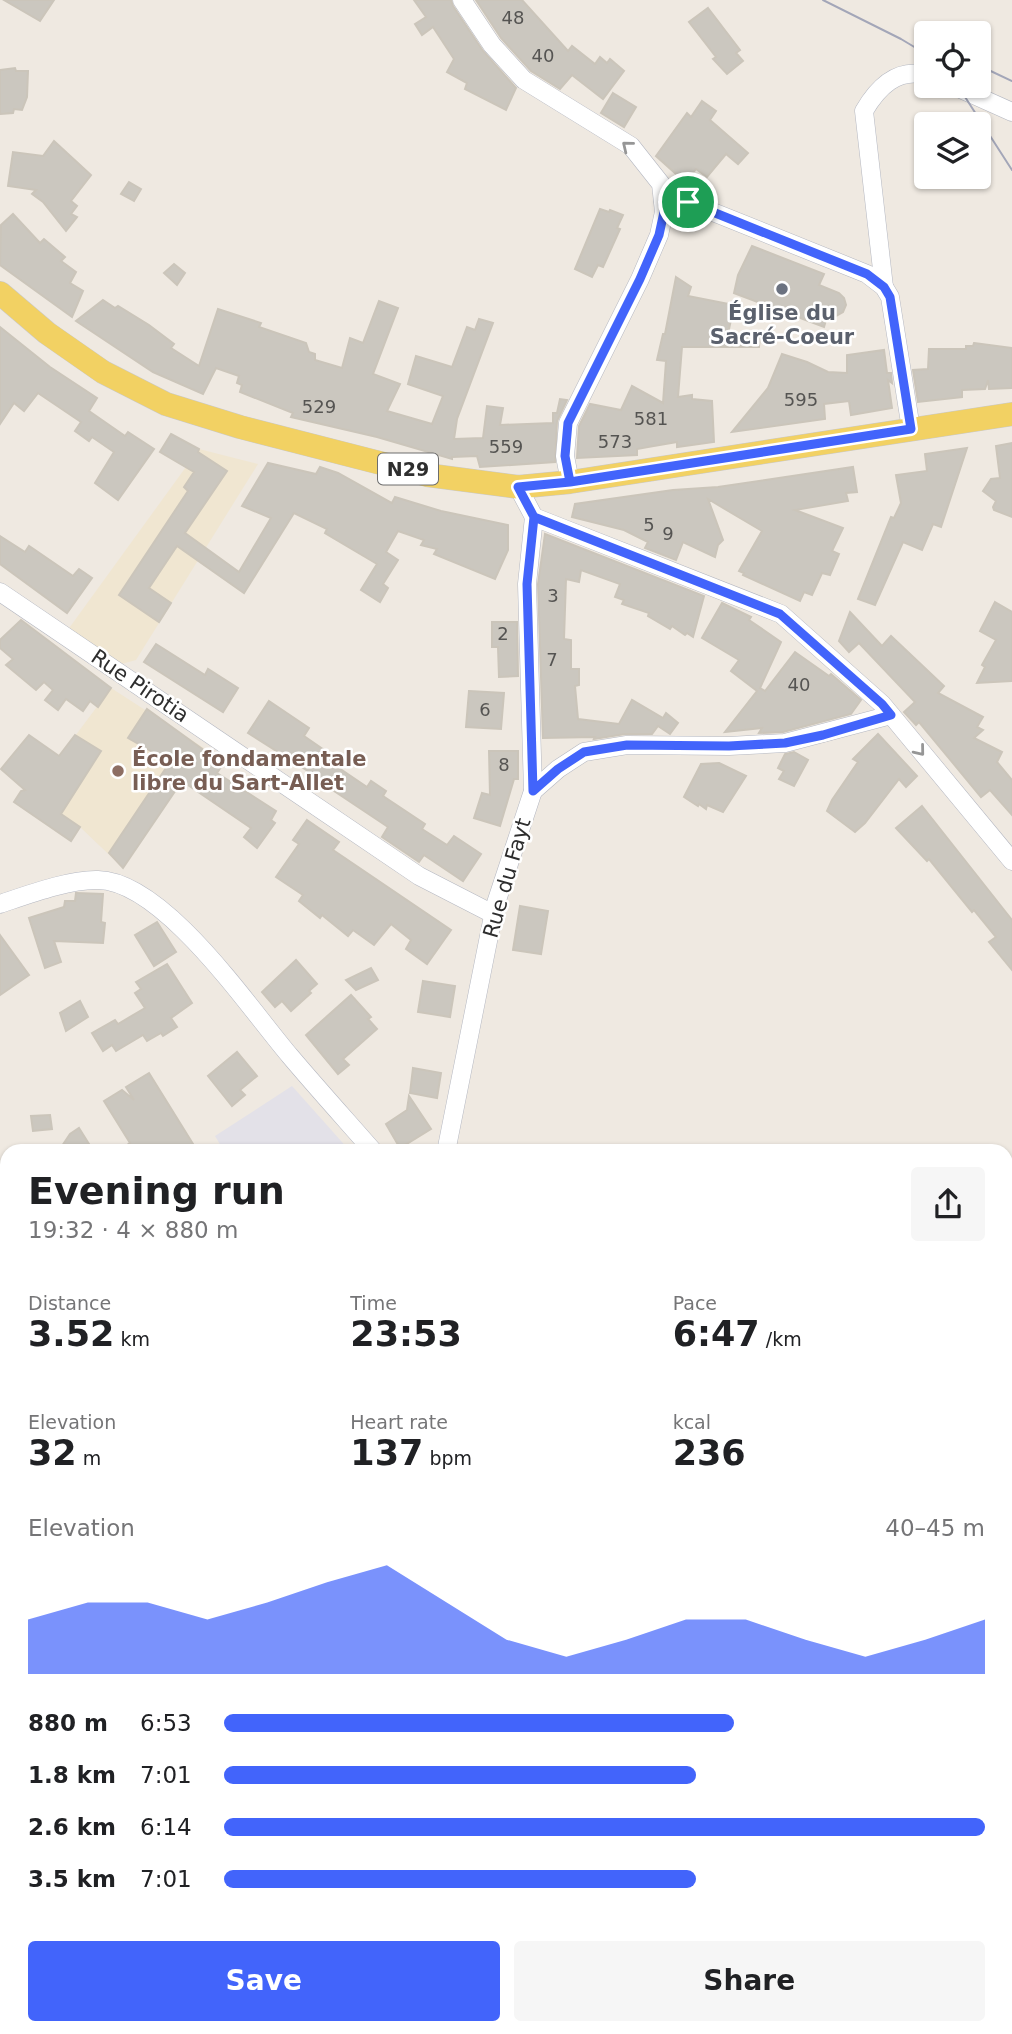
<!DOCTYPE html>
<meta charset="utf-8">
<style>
body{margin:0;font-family:"DejaVu Sans",sans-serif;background:#f6f6f6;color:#202124;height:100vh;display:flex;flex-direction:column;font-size:26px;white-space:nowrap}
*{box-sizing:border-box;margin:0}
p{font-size:23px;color:#757577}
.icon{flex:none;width:38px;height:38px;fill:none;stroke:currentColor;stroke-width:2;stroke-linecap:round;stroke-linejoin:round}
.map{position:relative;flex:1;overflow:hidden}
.sheet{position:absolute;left:0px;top:1144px;width:1013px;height:891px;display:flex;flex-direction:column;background:#fff;border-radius:21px 21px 0 0;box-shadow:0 2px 5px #0004}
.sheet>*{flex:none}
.fabs{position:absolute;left:914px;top:21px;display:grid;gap:14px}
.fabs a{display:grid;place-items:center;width:77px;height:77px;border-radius:7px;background:#fff;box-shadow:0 2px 5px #0004;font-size:35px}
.pin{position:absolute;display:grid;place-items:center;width:60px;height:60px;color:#fff;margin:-30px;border:4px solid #fff;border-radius:50%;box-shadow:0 2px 7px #0007}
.round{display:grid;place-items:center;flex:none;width:74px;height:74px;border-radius:7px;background:#f6f6f6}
.overview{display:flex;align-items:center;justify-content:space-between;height:119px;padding:0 28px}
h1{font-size:38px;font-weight:700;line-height:52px}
.metrics{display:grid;grid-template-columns:repeat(3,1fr);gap:10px;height:119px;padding:7px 28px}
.metrics div{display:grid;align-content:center}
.metrics b{font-size:35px;font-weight:700}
.metrics small{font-size:19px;font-weight:400}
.metrics p{font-size:19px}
.chart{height:196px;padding:14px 28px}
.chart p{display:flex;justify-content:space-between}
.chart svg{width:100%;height:126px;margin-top:7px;fill:#4264fb;opacity:.7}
.primary-button{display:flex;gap:14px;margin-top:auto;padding:14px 28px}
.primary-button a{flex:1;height:80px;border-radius:7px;background:#4264fb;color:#fff;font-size:28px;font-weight:700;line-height:80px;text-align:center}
.primary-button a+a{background:#f6f6f6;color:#202124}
ul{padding:0 28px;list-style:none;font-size:23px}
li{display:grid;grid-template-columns:112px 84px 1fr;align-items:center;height:52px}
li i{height:18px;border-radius:9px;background:#4264fb}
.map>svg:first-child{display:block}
.industrial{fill:#e3e1e8}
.education{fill:#f0e6d1}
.building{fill:#cbc7bf;stroke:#cbc5ba;stroke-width:2}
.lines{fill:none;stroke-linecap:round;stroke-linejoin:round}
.minor-casing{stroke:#b4b7c1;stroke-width:19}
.major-casing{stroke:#c9c9c9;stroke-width:24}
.minor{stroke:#fff;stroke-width:18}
.major{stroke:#f2d163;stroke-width:23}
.tram{stroke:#a3a6b8;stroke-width:2}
.oneway{stroke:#969696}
.route-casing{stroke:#fff;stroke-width:14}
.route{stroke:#4264fb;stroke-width:9}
.worship-dot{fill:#6b7280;stroke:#fff;stroke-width:2.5}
.education-dot{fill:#8d6e63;stroke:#fff;stroke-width:2.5}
.labels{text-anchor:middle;stroke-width:5;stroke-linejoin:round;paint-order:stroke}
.number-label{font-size:18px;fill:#555452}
.shield{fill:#fff;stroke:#6d6d6d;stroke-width:2}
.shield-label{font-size:19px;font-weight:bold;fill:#2e2e2e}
.worship-label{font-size:21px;font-weight:bold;fill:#5b616d;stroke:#fff}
.street-label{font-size:21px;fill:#2e2e2e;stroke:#fff}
.education-label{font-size:21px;font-weight:bold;fill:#785e54;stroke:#fff;text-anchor:start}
</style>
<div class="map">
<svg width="1012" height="2034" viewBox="0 0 1012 2034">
<rect width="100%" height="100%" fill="#efe9e1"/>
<!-- industrial -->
<path class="industrial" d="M292 1086 350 1151H224L215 1136Z"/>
<!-- education -->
<g class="education">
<path d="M199 449 258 464 136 660 118 665 67 631Z"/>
<path d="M111 688 204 748 122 867 80 827 31 795Z"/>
</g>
<!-- building -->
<g class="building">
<path d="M4 0H54L40 21Z"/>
<path d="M414 0H451L453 6 483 51 516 88 506 110 465 89 467 83 447 72 454 59 433 27 422 35 415 24 426 17Z"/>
<path d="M476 0H522L568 51 572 46 595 64 600 57 607 63 610 59 624 71 603 99 572 75 560 89 531 71 501 38Z"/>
<path d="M708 8 740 50 736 53 743 61 727 74 713 59 716 57 689 22Z"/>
<path d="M15 68 16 71H28L27 97 22 110 14 109 13 113 0 114V70Z"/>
<path d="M613 93 636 107 624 127 601 113Z"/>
<path d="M702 101 716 111 710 120 748 153 738 164 726 154 707 177 696 169 685 182 656 156 687 113 691 117Z"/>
<path d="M54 141 91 175 71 201 77 206 71 214 77 217 66 231 43 202 32 194 36 190 8 186 13 152 43 156Z"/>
<path d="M129 182 141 189 134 201 121 194Z"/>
<path d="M600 209 609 212 610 210 623 215 617 228 620 229 603 267 598 265 592 277 575 269Z"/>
<path d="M13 214 40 243 44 239 65 257 61 261 76 272 70 283 83 291 72 317 0 265 1 225Z"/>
<path d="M752 246 824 274 819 285 839 293 844 298 846 305 843 312 836 316 827 317 824 327 734 293 738 275Z"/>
<path d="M174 264 185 273 177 285 164 273Z"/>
<path d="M676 277 691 287 688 296 734 305 728 334 760 337 759 347H682L678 397 692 395V399L712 401 714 442 677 447V442L648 447 637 449V455L577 458 579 426 590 404 621 410 632 386 663 403 666 361 657 360 663 334H665Z"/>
<path d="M103 300 115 308 118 306 149 325 174 344 171 348 199 366 218 309 261 323 259 327 306 343 309 352 315 354V360L342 368 350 338 363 343 379 301 398 308 373 374 400 384 387 411 432 424 443 396 408 384 416 356 452 367 467 327 475 330 479 319 493 323 457 419 454 439 483 438 487 406 503 408 500 425 553 423V413H557L560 399 567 400 557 421 555 462 480 467 477 456 452 457V459L377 437 291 417 293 413 240 392 242 385 237 383 239 376 216 368 203 394 153 372 76 321Z"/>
<path d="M0 327 50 367 97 398 89 411 125 436 128 432 154 449 118 500 95 483 114 452 92 437 89 441 75 431 81 422 38 393 24 411 14 403 0 424Z"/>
<path d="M974 343 1012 348V388L989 389 988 380 985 389 962 390V397L918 402 913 370 928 369 929 349H966V346H973Z"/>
<path d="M884 350 887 373H891L892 383 888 380 892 408 851 415 849 401 824 404 825 419 732 432 768 388 782 354 807 362 828 372 847 373V355Z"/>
<path d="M171 434 199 449 198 452 227 471 185 533 239 572 271 518 242 506 268 463 316 474 320 467 338 473 392 503 395 497 441 511 508 525V550L495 579 434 554 437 549 421 545 424 540 398 531 386 552 398 560 383 584 388 588 380 602 361 590 377 564 325 533 327 529 294 513 244 593 177 546 149 588 171 603 159 622 119 595 188 491 184 487 194 472 160 452Z"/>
<path d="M1012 443V517L994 510 993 507 996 501 983 491 991 479 1000 478 996 446Z"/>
<path d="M967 448 941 527 933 524 922 550 903 542 875 605 858 599 891 517 894 518 901 503 896 475 927 471 925 454Z"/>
<path d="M853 467 857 492 846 493 848 501 795 510 843 528 832 551 839 554 830 575 822 573 812 595 804 592 800 601 743 575 744 573 739 571 762 531 708 499 723 540 718 545 715 557 683 542 676 560 645 548 648 542 624 530 572 517 575 504 673 490 718 487Z"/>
<path d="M545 534 704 596 693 637 687 633 685 635 672 626 670 629 648 616 649 613 622 604 624 600 615 597 620 584 581 570 579 582 566 579 564 639 571 640V669H579V685L575 686 578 719 619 724 632 700 663 718 666 713 678 723 670 734 658 726 652 734H625L594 739 595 737 543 738 538 584Z"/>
<path d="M0 536 25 552 29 546 73 576 79 569 92 578 67 613 0 564Z"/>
<path d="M995 602 1012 612V681L977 683 985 667 982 665 996 640 980 631Z"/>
<path d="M722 603 751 617 749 620 781 642 760 688 765 691 795 652 829 676 831 674 861 700 851 714 783 732 759 733 762 728 725 732 757 691 731 671 739 660 702 638Z"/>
<path d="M850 612 882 646 891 636 944 686 938 693 983 717 977 727 983 730 974 738 1002 752 997 762 1012 780V815L990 790 981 797 919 722 916 725 904 712 915 702 859 643 849 652 839 641Z"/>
<path d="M21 620 111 688 98 707 90 701 83 711 66 699 58 710 45 700 53 690 44 682 36 690 6 665 13 659 0 648V640Z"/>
<path d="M492 622H517L518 676 499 677 498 647H492Z"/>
<path d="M156 644 205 675 208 669 238 688 223 712 144 662Z"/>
<path d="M469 691 504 693 501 729 466 727Z"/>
<path d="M269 701 309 728 304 736 340 761 336 766 367 787 371 781 386 791 383 796 425 824 422 829 447 845 454 836 481 854 463 881 424 855 419 862 382 837 388 827 310 775 311 773 248 733Z"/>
<path d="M147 709 223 764 217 773 276 811 271 820 275 823 257 848 244 837 251 828 182 781 123 868 109 853 170 762 128 738Z"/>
<path d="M878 734 917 776 906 787 899 779 865 823 855 832 827 811 832 800 858 762 853 759Z"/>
<path d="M29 735 59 756 75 735 101 751 61 814 80 827 71 841 14 802 21 791 25 790 1 769Z"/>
<path d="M489 751H518V779H514L500 826 474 818 482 793 490 795Z"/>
<path d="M794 752 808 760 794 786 779 779 784 771 778 768 785 754Z"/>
<path d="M719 763 746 776 723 812 707 805 706 809 699 804 698 806 684 797 701 764Z"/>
<path d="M922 806 1012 920V970L989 942 996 937 974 910 972 912 929 859 927 861 896 828Z"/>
<path d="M307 820 339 842 333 850 451 930 427 964 406 949 411 940 391 924 374 945 353 930 348 936 322 915 320 918 299 901 303 895 276 877 299 844 293 840Z"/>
<path d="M76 893 103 894 101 922 105 923 103 943 54 941 61 962 45 968 29 918 64 907 65 901H75Z"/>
<path d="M520 906 548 911 541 954 513 950Z"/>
<path d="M157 922 176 952 154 966 135 935Z"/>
<path d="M0 935 29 975 0 995Z"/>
<path d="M296 960 317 984 309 991 311 993 291 1011 282 1001 275 1007 262 992Z"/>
<path d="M167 964 192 1003 171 1018 177 1027 163 1036 161 1033 147 1041 143 1035 116 1051 112 1045 103 1051 92 1033 115 1020 118 1024 145 1008 135 993 141 989 136 982Z"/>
<path d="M371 968 378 980 356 990 346 980Z"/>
<path d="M423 981 455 986 450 1017 418 1012Z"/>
<path d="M351 995 371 1017 368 1019 377 1029 343 1059 349 1065 338 1074 306 1035Z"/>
<path d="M80 1001 88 1017 66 1031 60 1013Z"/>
<path d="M237 1052 257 1076 240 1090 245 1095 232 1106 208 1076Z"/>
<path d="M413 1068 441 1073 437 1098 410 1093Z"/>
<path d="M149 1073 198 1152H116L130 1143 104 1101 122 1090 134 1100 126 1087Z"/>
<path d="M409 1096 431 1129 400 1148 386 1124 407 1110Z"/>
<path d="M50 1115 52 1129 33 1131 31 1116Z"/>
<path d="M79 1128 94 1152H58L70 1134Z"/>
</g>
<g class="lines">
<!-- minor casing -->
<g class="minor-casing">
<g id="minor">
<path d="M462 0 492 45 524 80 631 146 661 184 664 212 659 235 640 279 568 423 565 456 570 482"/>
<path d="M954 86 1012 112"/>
<path d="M663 201 688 202 867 274 884 287 890 297 911 429"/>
<path d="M884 287 864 111C878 87 897 68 926 75"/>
<path d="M518 487 534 517 781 614 882 704 1012 861"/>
<path d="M0 592 419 876 493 914"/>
<path d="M533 791 558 769 584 752 627 745 729 746 785 743 891 715"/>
<path d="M0 904C27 895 70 879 98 880 164 881 249 1008 290 1056 317 1088 346 1120 374 1152"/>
<path d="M446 1152 495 906 533 791 527 584 534 517"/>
<path d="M0 1899 7 1893"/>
<path d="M619 2028 623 2034"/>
<path d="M730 2034 733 2028"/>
</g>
</g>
<!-- major casing -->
<g class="major-casing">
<path id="major" d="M0 293 47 333 103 372 166 404 240 427 427 475 518 487 570 482 1012 414"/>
</g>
<!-- minor -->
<use href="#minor" class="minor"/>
<!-- major -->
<use href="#major" class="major"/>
<!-- tram -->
<g class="tram">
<path d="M823 0 901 39 926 54"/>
<path d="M978 65 1012 81"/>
<path d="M958 86 1012 170"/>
</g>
</g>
<!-- one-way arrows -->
<defs><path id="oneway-chevron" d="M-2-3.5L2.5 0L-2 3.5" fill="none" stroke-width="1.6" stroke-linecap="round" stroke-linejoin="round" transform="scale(1.75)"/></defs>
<g class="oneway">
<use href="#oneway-chevron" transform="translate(627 146) rotate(-141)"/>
<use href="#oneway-chevron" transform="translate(920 751) rotate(51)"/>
</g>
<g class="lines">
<!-- route casing -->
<g class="route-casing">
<path id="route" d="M688 202 663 201 664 212 659 235 640 279 568 423 565 456 570 482 518 487 534 517 527 584 533 791 558 769 584 752 627 745 729 746 785 743 823 735 891 715 882 704 780 614 534 517 518 487 570 482 911 429 890 297 884 287 867 274 688 202"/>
</g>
<!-- route -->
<use href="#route" class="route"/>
</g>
<!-- markers -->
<circle class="worship-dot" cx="782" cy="289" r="7"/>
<circle class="education-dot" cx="118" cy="771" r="7"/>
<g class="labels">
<!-- number labels -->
<g class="number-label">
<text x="513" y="24">48</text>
<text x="543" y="62">40</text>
<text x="801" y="406">595</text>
<text x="319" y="413">529</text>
<text x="651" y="425">581</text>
<text x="615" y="448">573</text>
<text x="506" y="453">559</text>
<text x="649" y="531">5</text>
<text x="668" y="540">9</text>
<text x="553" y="602">3</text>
<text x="503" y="640">2</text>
<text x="552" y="666">7</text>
<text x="799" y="691">40</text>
<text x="485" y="716">6</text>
<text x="504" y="771">8</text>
</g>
<!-- shield labels -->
<rect class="shield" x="378" y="453.5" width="60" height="31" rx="5"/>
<g class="shield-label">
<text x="408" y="476">N29</text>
</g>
<!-- worship labels -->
<g class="worship-label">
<text x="782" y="320">Église du<tspan x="782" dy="24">Sacré-Coeur</tspan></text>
</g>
<!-- street labels -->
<g class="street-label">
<text transform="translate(140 686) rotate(34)" y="7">Rue Pirotia</text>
<text transform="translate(507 878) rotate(-74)" y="7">Rue du Fayt</text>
</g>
<!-- education labels -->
<g class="education-label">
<text x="132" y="766">École fondamentale<tspan x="132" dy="24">libre du Sart-Allet</tspan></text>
</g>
</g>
</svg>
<div class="fabs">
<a><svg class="icon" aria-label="locate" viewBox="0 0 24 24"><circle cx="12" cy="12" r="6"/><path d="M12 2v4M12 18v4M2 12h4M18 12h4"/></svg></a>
<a><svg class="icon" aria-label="layers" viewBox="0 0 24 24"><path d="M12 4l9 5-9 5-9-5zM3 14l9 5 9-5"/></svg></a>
</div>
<div class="pin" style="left:688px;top:202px;background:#1e9e55"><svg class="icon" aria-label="arrive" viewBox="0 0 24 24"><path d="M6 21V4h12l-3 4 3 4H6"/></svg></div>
<section class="sheet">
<div class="overview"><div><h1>Evening run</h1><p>19:32 · 4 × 880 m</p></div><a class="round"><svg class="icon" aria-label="share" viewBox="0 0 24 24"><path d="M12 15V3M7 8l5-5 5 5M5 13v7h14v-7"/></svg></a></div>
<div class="metrics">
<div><p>Distance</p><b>3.52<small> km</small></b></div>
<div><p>Time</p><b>23:53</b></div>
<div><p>Pace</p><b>6:47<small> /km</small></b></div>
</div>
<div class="metrics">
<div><p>Elevation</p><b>32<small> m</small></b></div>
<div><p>Heart rate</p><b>137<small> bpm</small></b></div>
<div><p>kcal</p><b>236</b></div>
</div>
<div class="chart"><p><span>Elevation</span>40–45 m</p>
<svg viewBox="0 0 160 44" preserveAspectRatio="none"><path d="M0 44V25L10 19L20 19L30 25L40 19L50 12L60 6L70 19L80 32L90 38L100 32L110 25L120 25L130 32L140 38L150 32L160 25V44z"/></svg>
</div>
<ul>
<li><b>880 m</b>6:53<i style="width:67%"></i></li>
<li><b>1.8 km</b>7:01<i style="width:62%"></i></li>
<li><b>2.6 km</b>6:14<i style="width:100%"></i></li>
<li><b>3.5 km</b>7:01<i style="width:62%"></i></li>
</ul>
<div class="primary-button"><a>Save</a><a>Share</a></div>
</section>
</div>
